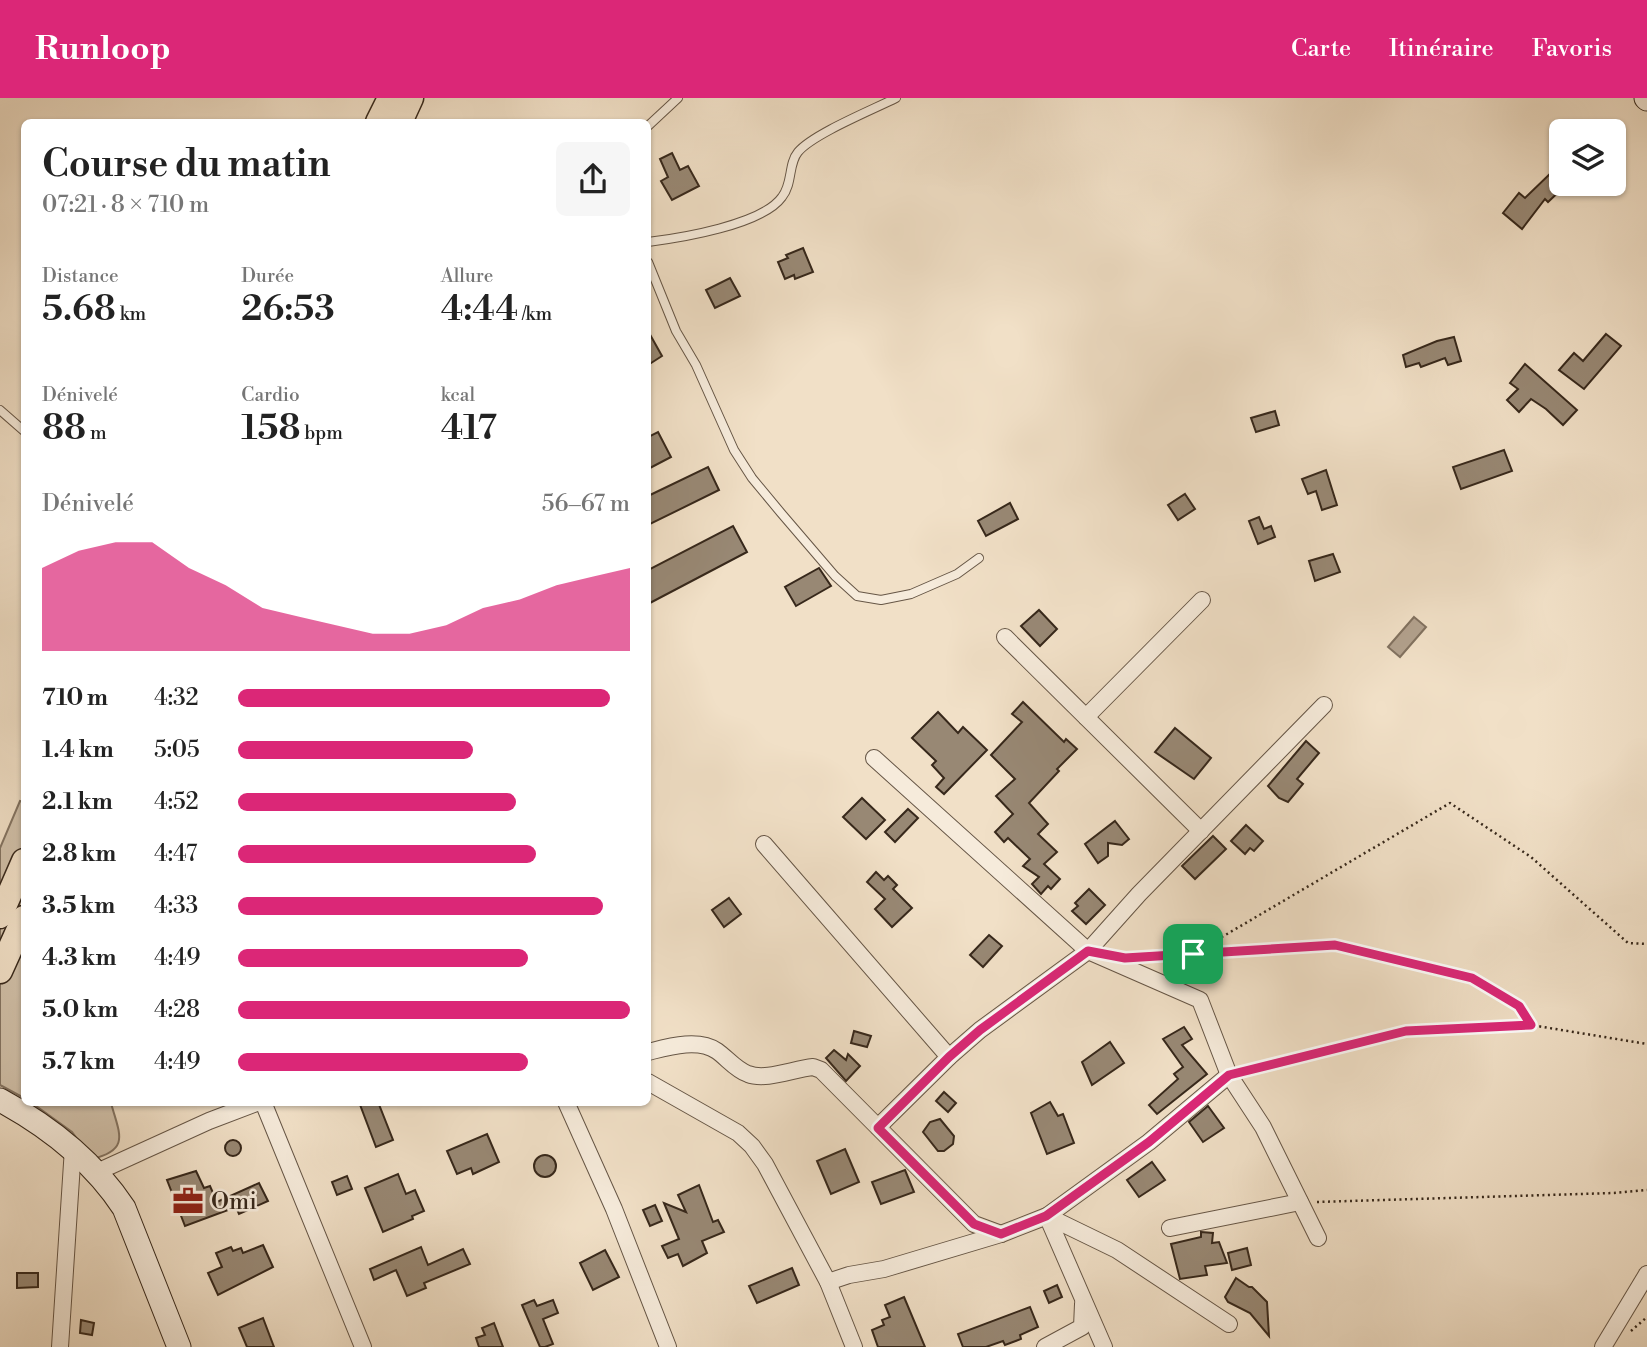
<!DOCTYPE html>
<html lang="fr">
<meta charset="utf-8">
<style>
body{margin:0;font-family:"Libre Bodoni",serif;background:#f6f6f6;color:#222;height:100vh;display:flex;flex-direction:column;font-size:26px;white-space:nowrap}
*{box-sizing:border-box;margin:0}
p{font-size:23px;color:#767676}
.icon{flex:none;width:38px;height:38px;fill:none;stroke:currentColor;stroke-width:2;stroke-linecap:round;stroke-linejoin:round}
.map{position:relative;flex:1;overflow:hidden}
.sheet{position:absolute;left:21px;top:21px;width:630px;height:987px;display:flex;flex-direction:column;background:#fff;border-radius:10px;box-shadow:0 2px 5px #0004}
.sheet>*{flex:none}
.tools{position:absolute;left:1549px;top:21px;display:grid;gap:14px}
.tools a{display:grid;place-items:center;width:77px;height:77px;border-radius:10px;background:#fff;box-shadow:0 2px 5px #0004;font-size:35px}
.pin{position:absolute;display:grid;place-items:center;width:60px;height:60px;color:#fff;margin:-30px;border-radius:14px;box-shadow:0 4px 10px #0006}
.round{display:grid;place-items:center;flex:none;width:74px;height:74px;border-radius:10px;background:#f6f6f6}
.headline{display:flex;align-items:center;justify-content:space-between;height:119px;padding:0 21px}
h1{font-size:38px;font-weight:600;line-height:52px}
.stats{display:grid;grid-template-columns:repeat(3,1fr);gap:10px;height:119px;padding:7px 21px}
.stats div{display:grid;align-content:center}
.stats b{font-size:35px;font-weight:600}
.stats small{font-size:19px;font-weight:400}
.stats p{font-size:19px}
.chart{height:196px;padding:14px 21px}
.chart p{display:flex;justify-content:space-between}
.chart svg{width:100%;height:126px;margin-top:7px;fill:#db2777;opacity:.7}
ul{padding:0 21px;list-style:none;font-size:23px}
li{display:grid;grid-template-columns:112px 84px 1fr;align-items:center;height:52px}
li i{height:18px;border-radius:9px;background:#db2777}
header{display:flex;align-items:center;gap:42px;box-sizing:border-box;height:98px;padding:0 35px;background:#db2777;color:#fff}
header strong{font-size:33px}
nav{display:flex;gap:38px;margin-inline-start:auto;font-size:24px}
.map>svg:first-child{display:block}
.green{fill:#d1c1aa;stroke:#847462;stroke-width:2}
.water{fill:#b2a18d;stroke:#81715f;stroke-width:2}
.building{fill:#988874;stroke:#37281b;stroke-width:2}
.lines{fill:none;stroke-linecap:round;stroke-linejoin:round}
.lane-casing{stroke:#665646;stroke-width:10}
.street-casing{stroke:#665646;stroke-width:18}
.secondary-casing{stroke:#37281b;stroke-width:25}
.primary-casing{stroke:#37281b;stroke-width:27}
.path{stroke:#37281b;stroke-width:2.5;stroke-dasharray:2 3.5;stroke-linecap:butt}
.lane{stroke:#f6ebdb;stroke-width:8}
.street{stroke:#f6ebdb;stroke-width:16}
.secondary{stroke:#f6ebdb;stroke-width:23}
.primary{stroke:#f1e0c7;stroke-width:24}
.route-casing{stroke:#fff;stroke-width:14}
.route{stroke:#db2777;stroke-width:9}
.labels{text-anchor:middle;stroke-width:5;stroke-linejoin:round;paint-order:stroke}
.poi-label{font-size:23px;fill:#37281b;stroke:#f6ebdb;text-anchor:start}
</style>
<header>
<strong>Runloop</strong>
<nav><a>Carte</a><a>Itinéraire</a><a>Favoris</a></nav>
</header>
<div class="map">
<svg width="1647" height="1249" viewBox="0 0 1647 1249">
<rect width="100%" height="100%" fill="#f1e0c7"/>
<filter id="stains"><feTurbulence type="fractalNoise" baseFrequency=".00286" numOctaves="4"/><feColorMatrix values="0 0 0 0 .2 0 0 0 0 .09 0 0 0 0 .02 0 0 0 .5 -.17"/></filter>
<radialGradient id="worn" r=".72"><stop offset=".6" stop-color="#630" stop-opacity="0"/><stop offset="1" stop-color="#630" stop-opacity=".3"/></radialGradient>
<!-- green -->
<g class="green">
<path d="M20 703 24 704V1000L0 987V750Z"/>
<path d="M32 1005H111C119 1035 131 1052 92 1061L72 1034Z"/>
</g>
<!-- water -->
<path class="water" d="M1414 519 1426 529 1400 559 1388 549Z"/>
<!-- building -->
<g class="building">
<path d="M672 55 680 72 688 68 699 88 672 102 661 83 668 79 660 61Z"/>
<path d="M1554 72 1561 80V86H1567L1548 104 1545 101 1522 131 1503 115 1519 95 1525 100Z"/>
<path d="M803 150 813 174 795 181 794 177 785 181 778 164 788 160 786 157Z"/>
<path d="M730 180 740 198 715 210 706 192Z"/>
<path d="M648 233 662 258 648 267Z"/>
<path d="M1606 236 1621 248 1584 291 1559 272 1574 255 1583 263Z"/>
<path d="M1454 239 1461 263 1448 267 1445 260 1421 269 1419 265 1406 269 1403 257 1437 243Z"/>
<path d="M1525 266 1577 312 1563 327 1546 311 1531 301 1519 314 1507 302 1518 291 1510 285Z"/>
<path d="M1275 313 1279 327 1256 334 1251 320Z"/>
<path d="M658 334 671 359 648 371V339Z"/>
<path d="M1504 352 1512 373 1461 391 1453 369Z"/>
<path d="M708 369 719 392 648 427V398Z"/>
<path d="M1326 372 1337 407 1322 412 1316 393 1308 396 1302 381Z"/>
<path d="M1185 396 1195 411 1178 422 1168 407Z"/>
<path d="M1010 405 1018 421 986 438 978 423Z"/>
<path d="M1259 419 1264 431 1271 428 1275 439 1258 446 1249 423Z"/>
<path d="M733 428 747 454 648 506V472Z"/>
<path d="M1333 456 1340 474 1315 483 1309 463Z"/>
<path d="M819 470 831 488 796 508 785 489Z"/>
<path d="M1039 512 1057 531 1040 548 1021 528Z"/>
<path d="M1023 604 1064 644 1066 641 1077 651 1057 671 1059 673 1029 705 1048 726 1038 736 1057 754 1044 766 1060 781 1051 791 1048 788 1041 796 1032 786 1039 779 1023 768 1030 761 1008 740 1004 744 995 734 1013 716 996 698 1015 681 991 657 1022 624 1012 616Z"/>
<path d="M938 614 958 635 963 629 987 652 944 696 936 689 944 680 932 667 936 663 912 640Z"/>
<path d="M1175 630 1211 660 1194 681 1155 654Z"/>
<path d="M1306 643 1319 655 1297 681 1303 686 1288 704 1279 700 1268 688Z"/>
<path d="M862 700 885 722 866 741 843 719Z"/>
<path d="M908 711 918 720 895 744 885 734Z"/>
<path d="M1115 723 1129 741 1122 747 1108 745V758L1098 765 1085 746Z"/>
<path d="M1246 727 1263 743 1254 753 1250 750 1245 756 1231 743Z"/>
<path d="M1213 738 1226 751 1195 781 1182 768Z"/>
<path d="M876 774 884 782 888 778 897 787 893 791 912 810 892 829 875 811 885 801 867 784Z"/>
<path d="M1089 791 1105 807 1086 826 1072 813 1078 808 1075 805Z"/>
<path d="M729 800 741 816 724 829 712 812Z"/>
<path d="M989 837 1002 848 983 869 970 857Z"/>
<path d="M1184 929 1192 941 1182 947 1207 976 1157 1016 1149 1007 1178 981 1174 976 1183 969 1163 941Z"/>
<path d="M854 933 871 938 867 949 851 945Z"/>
<path d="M1110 944 1124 965 1092 987 1082 964Z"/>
<path d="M834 952 846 962 848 956 860 968 846 983 826 960Z"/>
<path d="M944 994 956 1005 948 1014 936 1003Z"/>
<path d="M359 1004H378L393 1042 376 1049Z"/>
<path d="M1050 1004 1058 1018 1063 1016 1074 1045 1047 1056 1031 1015Z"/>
<path d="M1208 1008 1224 1030 1203 1044 1189 1024Z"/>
<path d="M940 1021 954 1038 953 1046 944 1053H938L923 1034 930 1024Z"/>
<path d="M487 1036 499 1064 473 1076 471 1070 457 1076 447 1053Z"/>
<circle cx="233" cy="1050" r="8"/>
<path d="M845 1051 859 1084 831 1096 817 1063Z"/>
<circle cx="545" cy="1068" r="11"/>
<path d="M1152 1064 1165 1082 1139 1099 1127 1082Z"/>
<path d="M905 1072 914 1094 881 1106 872 1084Z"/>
<path d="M196 1073 204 1090 210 1088 217 1104 259 1085 268 1103 239 1116 236 1109 185 1128 167 1082Z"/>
<path d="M398 1076 406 1096 415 1092 424 1113 412 1118 413 1121 383 1134 365 1090Z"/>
<path d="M347 1078 352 1091 337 1097 332 1084Z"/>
<path d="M699 1087 713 1124 718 1122 724 1134 702 1143 707 1155 683 1168 678 1156 668 1160 662 1148 679 1141 664 1105 686 1114 678 1097Z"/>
<path d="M655 1107 662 1123 650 1128 643 1112Z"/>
<path d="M1201 1134 1213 1135 1212 1145 1219 1144 1227 1165 1205 1168 1207 1177 1180 1181 1171 1146 1201 1139Z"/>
<path d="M263 1147 273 1169 218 1197 208 1175 222 1169 216 1155 231 1149 233 1153 241 1150 243 1155Z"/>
<path d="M421 1149 428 1167 463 1151 470 1166 424 1185 426 1190 407 1198 396 1172 374 1182 370 1171Z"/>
<path d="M1247 1150 1251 1167 1232 1172 1228 1155Z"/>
<path d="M605 1152 619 1179 593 1192 580 1165Z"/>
<path d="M792 1170 799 1187 757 1205 749 1188Z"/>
<path d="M17 1175H38V1189L17 1190Z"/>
<path d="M1236 1180 1249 1189H1252L1267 1204 1269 1238 1250 1215 1228 1204 1225 1199Z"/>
<path d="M1057 1187 1062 1199 1049 1205 1044 1193Z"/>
<path d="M904 1199 925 1249H878L872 1232 884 1227 882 1222 890 1219 885 1207Z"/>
<path d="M534 1202 537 1208 553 1202 558 1215 543 1221 553 1246 545 1249H540L522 1207Z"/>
<path d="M1030 1209 1038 1229 1020 1237 1021 1241 1005 1247 1003 1243 986 1249H963L958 1236Z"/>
<path d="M263 1220 274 1249H247L239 1230Z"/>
<path d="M81 1222 94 1225 92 1237 80 1235Z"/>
<path d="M494 1225 503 1249H479L476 1240 485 1237 482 1230Z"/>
</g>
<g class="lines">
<!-- lane casing -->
<g class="lane-casing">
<g id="lane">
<path d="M648 28 678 0"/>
<path d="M648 144C680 140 762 127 782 99 793 85 788 66 798 54 813 36 872 12 896 0"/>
<path d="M648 164 676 233 696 267 734 352 752 380 781 415 835 478 857 498 881 502 911 496 957 476 979 460"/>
<path d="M0 312 24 333"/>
</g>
</g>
<!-- street casing -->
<g class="street-casing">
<g id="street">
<path d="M1005 539 1201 733"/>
<path d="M1086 619 1202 502"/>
<path d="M874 660 1088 853 1200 902 1229 977 1263 1029 1318 1140"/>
<path d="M764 746 949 959"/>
<path d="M648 954C668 949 698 940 717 953 727 960 736 972 748 976 766 983 793 971 813 969L821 972 974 1126 1001 1136"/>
<path d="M648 984 738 1035 752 1048 765 1066 828 1184 854 1249"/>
<path d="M263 1004 363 1249"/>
<path d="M566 1004 614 1111 668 1249"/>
<path d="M878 1029 949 959 980 932 1088 853 1139 796 1324 607"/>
<path d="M97 1074 209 1023 259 1004"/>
<path d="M1047 1118 1117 1152 1229 1226"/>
<path d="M1047 1118 1104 1249"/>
<path d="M1170 1130 1300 1104"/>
<path d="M828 1184 849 1177 884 1171 1001 1136 1047 1118 1149 1044 1229 977"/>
<path d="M60 1249 73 1050"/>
<path d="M1045 1249 1082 1229 1083 1206"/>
<path d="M1603 1249 1647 1176"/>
</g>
</g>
<!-- secondary casing -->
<g class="secondary-casing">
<g id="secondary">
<path d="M1646 0 1647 1"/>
<path d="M0 1002C50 1029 93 1063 124 1110L179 1249"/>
</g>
</g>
<!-- primary casing -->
<g class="primary-casing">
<g id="primary">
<path d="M378 24 390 0"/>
<path d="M400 24 411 0"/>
<path d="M0 818 24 763"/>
<path d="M0 873 24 820"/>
</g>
</g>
<!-- path -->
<g class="path">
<path d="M1193 856 1450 705 1531 759 1628 845 1647 846"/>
<path d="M1140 859 1335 847 1472 880 1519 908 1531 927"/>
<path d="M1242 974 1407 933 1531 927 1647 946"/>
<path d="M1317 1104 1614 1095 1647 1092"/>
<path d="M1631 1233 1647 1219"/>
</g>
<!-- lane -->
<use href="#lane" class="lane"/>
<!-- street -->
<use href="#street" class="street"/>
<!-- secondary -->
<use href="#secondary" class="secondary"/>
<!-- primary -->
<use href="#primary" class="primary"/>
</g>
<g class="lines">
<!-- route casing -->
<g class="route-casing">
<path id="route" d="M1335 847 1472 880 1519 908 1531 927 1406 933 1229 977 1149 1044 1046 1118 1001 1136 974 1126 878 1030 949 959 980 932 1088 853 1125 860Z"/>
</g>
<!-- route -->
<use href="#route" class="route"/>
</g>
<!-- icons -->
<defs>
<g id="office-bare" transform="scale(2.415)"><path d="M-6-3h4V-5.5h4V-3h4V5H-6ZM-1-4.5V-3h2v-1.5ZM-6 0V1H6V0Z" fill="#8f2418" stroke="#f6ebdb" stroke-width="2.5" paint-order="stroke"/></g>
</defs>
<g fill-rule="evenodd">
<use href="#office-bare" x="188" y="1103"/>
</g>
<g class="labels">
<!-- poi labels -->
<g class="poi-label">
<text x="211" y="1111">Omi</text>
</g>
</g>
<rect width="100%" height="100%" filter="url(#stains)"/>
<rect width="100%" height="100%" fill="url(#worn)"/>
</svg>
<div class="tools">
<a><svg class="icon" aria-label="layers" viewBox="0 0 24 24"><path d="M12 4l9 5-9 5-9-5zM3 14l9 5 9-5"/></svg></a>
</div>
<div class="pin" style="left:1193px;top:856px;background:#1e9e55"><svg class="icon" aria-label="arrive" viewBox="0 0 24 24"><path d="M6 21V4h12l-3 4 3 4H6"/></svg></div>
<section class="sheet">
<div class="headline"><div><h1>Course du matin</h1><p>07:21 · 8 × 710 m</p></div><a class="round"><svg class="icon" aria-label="share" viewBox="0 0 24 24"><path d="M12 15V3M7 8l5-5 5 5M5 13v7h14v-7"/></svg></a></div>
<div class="stats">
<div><p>Distance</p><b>5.68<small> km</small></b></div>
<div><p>Durée</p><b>26:53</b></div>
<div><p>Allure</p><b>4:44<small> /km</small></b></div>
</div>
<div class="stats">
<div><p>Dénivelé</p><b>88<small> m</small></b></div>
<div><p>Cardio</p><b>158<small> bpm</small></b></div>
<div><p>kcal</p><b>417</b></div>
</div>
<div class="chart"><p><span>Dénivelé</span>56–67 m</p>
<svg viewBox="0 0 160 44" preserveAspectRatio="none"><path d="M0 44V15L10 9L20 6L30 6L40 15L50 21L60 29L70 32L80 35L90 38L100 38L110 35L120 29L130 26L140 21L150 18L160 15V44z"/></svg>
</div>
<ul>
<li><b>710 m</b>4:32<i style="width:95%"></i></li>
<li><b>1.4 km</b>5:05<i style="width:60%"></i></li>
<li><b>2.1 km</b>4:52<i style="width:71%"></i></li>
<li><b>2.8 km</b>4:47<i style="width:76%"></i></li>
<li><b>3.5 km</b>4:33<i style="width:93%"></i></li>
<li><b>4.3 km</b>4:49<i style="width:74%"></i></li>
<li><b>5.0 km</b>4:28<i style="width:100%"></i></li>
<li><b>5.7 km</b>4:49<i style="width:74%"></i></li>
</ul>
</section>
</div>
